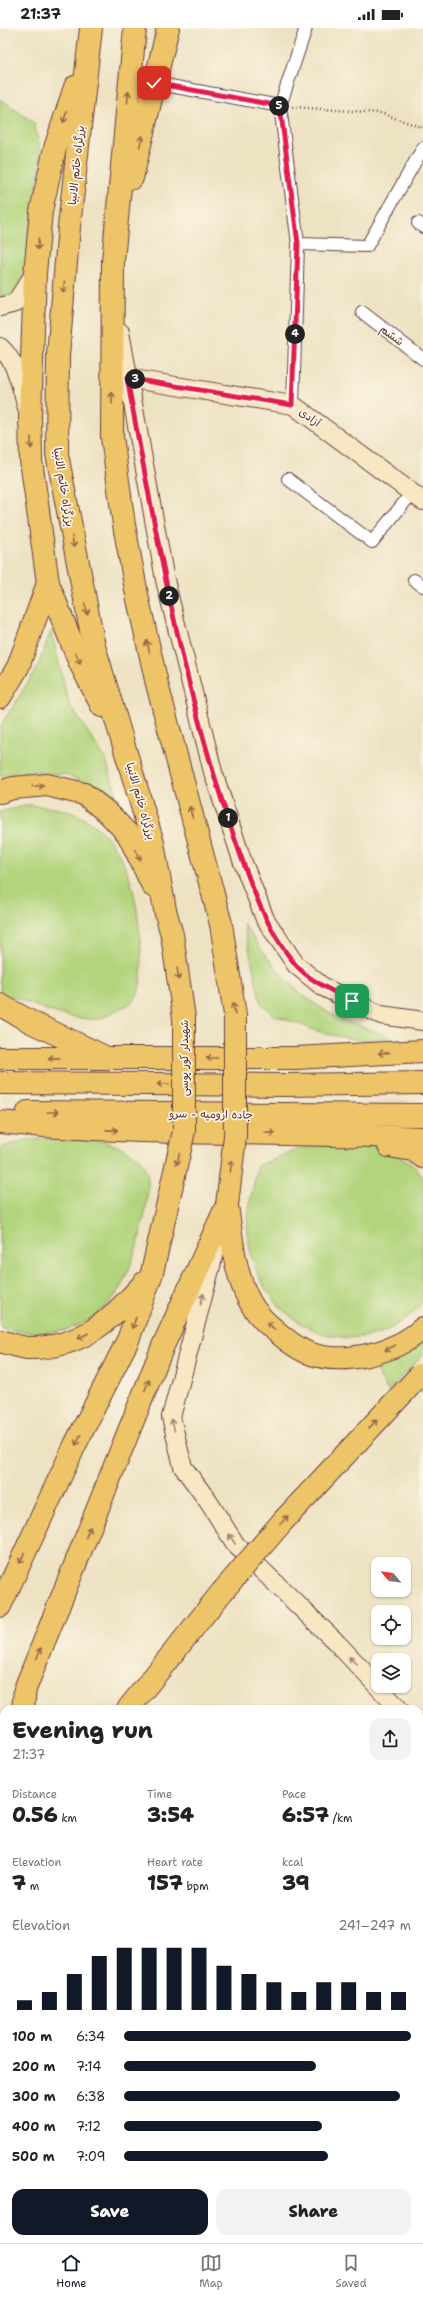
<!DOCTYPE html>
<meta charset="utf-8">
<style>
body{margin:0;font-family:"Shantell Sans","Playpen Sans Arabic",sans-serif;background:#f2f2f2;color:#222;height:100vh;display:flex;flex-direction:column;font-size:15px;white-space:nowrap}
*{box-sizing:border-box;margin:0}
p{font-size:13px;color:#767676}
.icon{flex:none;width:22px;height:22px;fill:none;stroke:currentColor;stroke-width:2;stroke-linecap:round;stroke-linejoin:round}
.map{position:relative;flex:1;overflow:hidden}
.sheet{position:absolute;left:0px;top:1677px;width:423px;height:538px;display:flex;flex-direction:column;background:#fff;border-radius:12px 12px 0 0;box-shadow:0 1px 3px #0004}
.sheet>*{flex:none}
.needle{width:26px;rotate:299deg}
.controls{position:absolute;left:371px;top:1529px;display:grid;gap:8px}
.controls a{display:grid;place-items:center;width:40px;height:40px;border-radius:8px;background:#fff;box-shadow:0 1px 3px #0004;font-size:20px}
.pin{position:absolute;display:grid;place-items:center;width:34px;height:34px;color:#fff;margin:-17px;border-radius:8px;box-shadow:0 2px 6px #0006}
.km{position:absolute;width:20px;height:20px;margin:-10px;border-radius:50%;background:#222;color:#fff;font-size:11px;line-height:20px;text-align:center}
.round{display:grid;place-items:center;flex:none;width:42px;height:42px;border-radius:12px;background:#f2f2f2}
.headline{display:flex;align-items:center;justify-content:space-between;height:68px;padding:0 12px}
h1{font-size:22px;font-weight:800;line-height:30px}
.metrics{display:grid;grid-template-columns:repeat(3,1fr);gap:6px;height:68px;padding:4px 12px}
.metrics div{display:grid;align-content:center}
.metrics b{font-size:20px;font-weight:800}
.metrics small{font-size:11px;font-weight:400}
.metrics p{font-size:11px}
.chart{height:112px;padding:8px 12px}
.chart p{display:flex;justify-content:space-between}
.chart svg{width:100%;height:72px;margin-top:4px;stroke:#111827;stroke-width:6}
.button{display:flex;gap:8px;margin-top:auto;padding:8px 12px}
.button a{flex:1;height:46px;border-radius:12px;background:#111827;color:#fff;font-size:16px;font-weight:800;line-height:46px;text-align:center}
.button a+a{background:#f2f2f2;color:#222}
ul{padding:0 12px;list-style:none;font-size:13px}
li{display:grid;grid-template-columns:64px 48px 1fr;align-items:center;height:30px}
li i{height:10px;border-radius:5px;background:#111827}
.status{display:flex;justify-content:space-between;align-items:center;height:28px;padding:0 20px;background:#fff;direction:ltr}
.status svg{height:11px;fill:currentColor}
.menu{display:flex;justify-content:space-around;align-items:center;height:56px;border-top:1px solid #e0e0e0;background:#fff;font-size:11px;color:#767676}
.menu a{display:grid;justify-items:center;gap:2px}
.menu .on{color:#111827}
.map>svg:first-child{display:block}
.green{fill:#b1d47c;stroke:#7e7a54}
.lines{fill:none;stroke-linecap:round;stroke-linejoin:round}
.street-casing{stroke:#623c42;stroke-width:14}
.secondary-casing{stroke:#623c42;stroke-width:20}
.highway-casing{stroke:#623c42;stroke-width:24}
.path{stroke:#623c42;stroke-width:2.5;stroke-dasharray:1 3;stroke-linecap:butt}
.street{stroke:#fff;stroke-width:12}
.secondary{stroke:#f8e7c3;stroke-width:18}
.highway{stroke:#eec469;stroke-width:22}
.highway-bridge-casing{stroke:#623c42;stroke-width:24;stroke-linecap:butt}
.highway-bridge{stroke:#eec469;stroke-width:22}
.oneway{stroke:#946947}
.oneway2{stroke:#a18377}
.route-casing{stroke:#fff;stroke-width:8}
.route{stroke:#e11d48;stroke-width:5}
.labels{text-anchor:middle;stroke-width:3.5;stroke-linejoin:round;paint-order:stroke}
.street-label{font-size:11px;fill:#4a1f2b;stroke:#fcf5e5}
</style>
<div class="status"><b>21:37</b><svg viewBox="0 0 49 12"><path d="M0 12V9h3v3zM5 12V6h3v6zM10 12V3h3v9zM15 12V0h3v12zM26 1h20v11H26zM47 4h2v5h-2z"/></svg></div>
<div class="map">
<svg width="423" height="2215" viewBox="0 0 423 2215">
<rect width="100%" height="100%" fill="#fcf5e5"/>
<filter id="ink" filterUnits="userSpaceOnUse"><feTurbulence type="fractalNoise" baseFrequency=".025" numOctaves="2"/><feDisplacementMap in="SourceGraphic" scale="8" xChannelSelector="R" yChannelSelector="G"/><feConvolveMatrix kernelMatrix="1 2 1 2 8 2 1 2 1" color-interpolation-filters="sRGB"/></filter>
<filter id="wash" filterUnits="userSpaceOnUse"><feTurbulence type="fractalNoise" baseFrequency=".012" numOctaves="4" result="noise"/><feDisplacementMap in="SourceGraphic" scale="16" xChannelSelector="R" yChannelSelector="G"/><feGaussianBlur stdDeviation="0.9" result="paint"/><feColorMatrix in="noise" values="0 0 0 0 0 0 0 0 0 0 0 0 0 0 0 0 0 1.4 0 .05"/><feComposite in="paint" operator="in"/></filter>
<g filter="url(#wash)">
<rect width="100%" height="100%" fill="#ede2c2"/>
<!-- green -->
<g class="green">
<path d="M0 71 34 95 41 124 27 240 13 268H0Z"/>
<path d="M51 603 69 676 105 730 119 774 68 747 29 743 0 748V699L37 640Z"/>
<path d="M28 777C51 779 72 781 91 795 132 822 139 881 141 926 141 939 142 953 138 965 135 975 123 979 115 983 110 985 104 990 99 991 65 993 31 975 0 964V784Z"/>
<path d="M243 895C265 929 289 960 324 982 342 993 370 1001 390 1009L366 1013 326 1006 274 987 261 975Z"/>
<path d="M61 1109C86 1111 119 1112 139 1131 142 1134 148 1146 148 1150 150 1179 133 1243 116 1266 111 1274 100 1285 92 1290 61 1309 36 1307 2 1300L0 1298V1120L27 1112Z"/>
<path d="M362 1115C385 1122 409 1129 423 1149V1274C361 1348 255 1298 248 1207 246 1184 253 1161 258 1138L299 1120 326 1116Z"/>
<path d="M423 1312V1327L388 1363 374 1339Z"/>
<path d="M419 2015H423V2215H314L315 2211H419Z"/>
</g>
</g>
<g filter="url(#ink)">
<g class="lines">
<!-- street casing -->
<g class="street-casing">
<g id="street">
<path d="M154 55 280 78"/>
<path d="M418 195 423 199"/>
<path d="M298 216 367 218 423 120"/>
<path d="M362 284 423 331"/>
<path d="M293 377 298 216 280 78 306 0"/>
<path d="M288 451 372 514 412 465"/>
<path d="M414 552 423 558"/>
</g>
</g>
<!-- secondary casing -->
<g class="secondary-casing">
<g id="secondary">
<path d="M0 279 15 275 35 245"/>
<path d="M120 304 165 552 213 744 242 832 265 891 296 937 323 959 381 987 423 993"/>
<path d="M0 319C17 334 21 359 27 380"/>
<path d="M127 350 293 377 423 473"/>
<path d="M216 1219 171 1389 183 1439 208 1473 236 1517 336 1614 399 1681"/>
<path d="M419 1704 423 1712"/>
<path d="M419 2012 423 1997"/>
<path d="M419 2086 423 2077"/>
<path d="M325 2215 327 2211"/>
<path d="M354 2215 356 2211"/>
</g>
</g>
<!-- highway casing -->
<g class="highway-casing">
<g id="highway">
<path d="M91 0 69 199 58 327 57 426 94 618 153 815 165 882 172 907"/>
<path d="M135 0 113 233 112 409 124 497 137 567 157 656 221 896"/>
<path d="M75 59 55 120 41 183 35 245 30 389 31 432 48 555 79 633 102 678"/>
<path d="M132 150 168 0"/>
<path d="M0 669 18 639 48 555"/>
<path d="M0 764 13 760 47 757 84 766 108 785 128 806 153 858"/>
<path d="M0 977 33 995 101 1027"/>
<path d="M0 1030H296L423 1023"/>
<path d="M0 1055 286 1057 423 1055"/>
<path d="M28 1084 423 1087"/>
<path d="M0 1094C140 1108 282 1103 423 1110"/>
<path d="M389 1118 413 1122 423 1129"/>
<path d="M227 1177C232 1210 234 1245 250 1274 256 1285 267 1296 276 1303 285 1311 295 1319 306 1324 341 1339 396 1325 423 1300"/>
<path d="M0 1313C8 1315 18 1319 27 1320 81 1321 110 1293 144 1255"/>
<path d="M0 1578 75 1417 128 1312 152 1245"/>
<path d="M23 1681 25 1661 163 1318 227 1177"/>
<path d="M128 1681 222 1564"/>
<path d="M0 1799 4 1790"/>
<path d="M0 1844 4 1838"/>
</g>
</g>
<!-- path -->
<path class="path" d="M292 79 381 85 423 100"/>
<!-- street -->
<use href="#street" class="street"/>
<!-- secondary -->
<use href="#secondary" class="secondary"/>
<!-- highway -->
<use href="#highway" class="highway"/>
<!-- highway-bridge casing -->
<g class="highway-bridge-casing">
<g id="highway-bridge">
<path d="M221 896 235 987V1108L227 1177"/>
<path d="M152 1245 184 1103V990L172 907"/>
<path d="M222 1564 283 1493 420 1347"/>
</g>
</g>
<!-- highway-bridge -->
<use href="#highway-bridge" class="highway-bridge"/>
</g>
<!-- one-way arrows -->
<defs><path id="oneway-shaft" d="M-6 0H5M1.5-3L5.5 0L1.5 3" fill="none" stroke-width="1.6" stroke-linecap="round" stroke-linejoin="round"/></defs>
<g class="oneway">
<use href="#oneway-shaft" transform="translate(128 69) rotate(-85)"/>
<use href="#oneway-shaft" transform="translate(65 89) rotate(108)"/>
<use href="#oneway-shaft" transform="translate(141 113) rotate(-77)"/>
<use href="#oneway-shaft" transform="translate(38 216) rotate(95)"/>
<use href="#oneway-shaft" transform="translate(64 259) rotate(95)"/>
<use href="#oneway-shaft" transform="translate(112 370) rotate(-90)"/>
<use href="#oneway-shaft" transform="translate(31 415) rotate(88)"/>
<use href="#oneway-shaft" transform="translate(73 514) rotate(80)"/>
<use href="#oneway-shaft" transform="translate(86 581) rotate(78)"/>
<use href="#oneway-shaft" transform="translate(148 618) rotate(-103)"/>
<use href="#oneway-shaft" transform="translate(78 630) rotate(66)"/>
<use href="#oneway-shaft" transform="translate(38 758) rotate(-5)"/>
<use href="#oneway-shaft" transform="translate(191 784) rotate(-105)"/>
<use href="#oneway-shaft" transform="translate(138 827) rotate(64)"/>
<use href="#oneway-shaft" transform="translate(178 946) rotate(81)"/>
<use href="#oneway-shaft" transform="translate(234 981) rotate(-99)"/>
<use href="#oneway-shaft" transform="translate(384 1025) rotate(177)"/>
<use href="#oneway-shaft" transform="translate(54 1030) rotate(179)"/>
<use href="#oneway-shaft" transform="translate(212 1030) rotate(-180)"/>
<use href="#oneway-shaft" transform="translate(163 1056) rotate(-180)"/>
<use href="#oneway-shaft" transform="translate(53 1084)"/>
<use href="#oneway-shaft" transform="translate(112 1102) rotate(1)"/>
<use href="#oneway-shaft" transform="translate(270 1105) rotate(1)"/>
<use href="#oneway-shaft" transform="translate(178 1131) rotate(103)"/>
<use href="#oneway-shaft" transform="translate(231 1138) rotate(-83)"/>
<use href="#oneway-shaft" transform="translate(134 1295) rotate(110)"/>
<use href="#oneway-shaft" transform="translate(271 1298) rotate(-137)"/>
<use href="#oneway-shaft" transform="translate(83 1308) rotate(153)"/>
<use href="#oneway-shaft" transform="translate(390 1320) rotate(153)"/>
<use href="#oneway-shaft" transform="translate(147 1357) rotate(-68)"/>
<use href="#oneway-shaft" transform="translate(373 1396) rotate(-46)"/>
<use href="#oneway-shaft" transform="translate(78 1412) rotate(116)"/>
<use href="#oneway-shaft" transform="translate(284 1492) rotate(-48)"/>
<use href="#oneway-shaft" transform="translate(88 1504) rotate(-68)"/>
<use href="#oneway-shaft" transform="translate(22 1530) rotate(114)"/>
<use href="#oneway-shaft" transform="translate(39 1625) rotate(-68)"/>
</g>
<g class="oneway2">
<use href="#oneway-shaft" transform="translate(202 1271) rotate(-75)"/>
<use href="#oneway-shaft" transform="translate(173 1397) rotate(-104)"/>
<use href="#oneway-shaft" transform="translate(232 1511) rotate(-122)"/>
<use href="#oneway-shaft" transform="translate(353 1633) rotate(-134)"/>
</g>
</g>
<g class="lines" filter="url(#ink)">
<!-- route casing -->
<g class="route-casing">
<path id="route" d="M154 55 280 78 298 216 292 377 127 350C155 500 181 652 230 797 247 845 262 896 295 936 309 953 333 963 352 973"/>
</g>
<!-- route -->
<use href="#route" class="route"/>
</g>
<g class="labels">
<!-- street labels -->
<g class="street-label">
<text transform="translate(76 137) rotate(-84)" y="4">بزرگراه خاتم الانبیا</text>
<text transform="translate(392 307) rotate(37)" y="4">ششم</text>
<text transform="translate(310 389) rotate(36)" y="4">آزادی</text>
<text transform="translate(64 459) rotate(81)" y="4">بزرگراه خاتم الانبیا</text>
<text transform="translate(141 773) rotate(74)" y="4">بزرگراه خاتم الانبیا</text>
<text transform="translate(184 1030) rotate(-90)" y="4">شهیدلر کور پوسی</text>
<text transform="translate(211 1086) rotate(1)" y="4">جاده ارومیه - سرو</text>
</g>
</g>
</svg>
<div class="controls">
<a><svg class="needle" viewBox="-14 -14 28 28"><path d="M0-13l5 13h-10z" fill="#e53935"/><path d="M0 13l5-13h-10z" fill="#767676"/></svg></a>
<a><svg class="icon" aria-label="locate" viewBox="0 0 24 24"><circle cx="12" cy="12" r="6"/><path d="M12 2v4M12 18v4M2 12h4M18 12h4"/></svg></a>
<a><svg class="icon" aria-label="layers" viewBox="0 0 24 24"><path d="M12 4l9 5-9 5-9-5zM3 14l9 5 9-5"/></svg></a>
</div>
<div class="pin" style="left:352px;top:973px;background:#1e9e55"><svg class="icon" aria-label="arrive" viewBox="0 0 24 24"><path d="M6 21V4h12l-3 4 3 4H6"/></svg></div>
<div class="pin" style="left:154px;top:55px;background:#d93025"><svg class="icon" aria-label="check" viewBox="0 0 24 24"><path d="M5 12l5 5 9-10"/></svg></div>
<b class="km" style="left:228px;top:790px">1</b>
<b class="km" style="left:169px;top:568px">2</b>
<b class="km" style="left:135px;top:351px">3</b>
<b class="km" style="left:295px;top:306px">4</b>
<b class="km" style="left:279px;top:78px">5</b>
<section class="sheet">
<div class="headline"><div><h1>Evening run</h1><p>21:37</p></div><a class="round"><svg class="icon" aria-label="share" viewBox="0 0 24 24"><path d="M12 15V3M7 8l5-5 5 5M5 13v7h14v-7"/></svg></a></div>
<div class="metrics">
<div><p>Distance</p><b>0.56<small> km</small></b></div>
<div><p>Time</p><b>3:54</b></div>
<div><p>Pace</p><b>6:57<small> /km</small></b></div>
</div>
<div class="metrics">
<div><p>Elevation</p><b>7<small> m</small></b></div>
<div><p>Heart rate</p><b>157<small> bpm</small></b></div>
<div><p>kcal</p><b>39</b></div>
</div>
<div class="chart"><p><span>Elevation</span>241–247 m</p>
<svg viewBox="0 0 160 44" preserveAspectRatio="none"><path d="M5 44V38M15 44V33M25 44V22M35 44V11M45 44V6M55 44V6M65 44V6M75 44V6M85 44V17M95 44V22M105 44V27M115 44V33M125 44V27M135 44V27M145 44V33M155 44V33"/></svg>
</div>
<ul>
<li><b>100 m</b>6:34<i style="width:100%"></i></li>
<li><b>200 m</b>7:14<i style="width:67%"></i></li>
<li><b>300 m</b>6:38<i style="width:96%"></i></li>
<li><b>400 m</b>7:12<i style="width:69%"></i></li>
<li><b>500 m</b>7:09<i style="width:71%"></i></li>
</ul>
<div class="button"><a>Save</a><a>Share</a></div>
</section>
</div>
<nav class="menu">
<a class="on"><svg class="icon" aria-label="home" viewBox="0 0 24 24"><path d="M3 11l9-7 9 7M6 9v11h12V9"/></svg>Home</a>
<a><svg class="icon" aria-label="map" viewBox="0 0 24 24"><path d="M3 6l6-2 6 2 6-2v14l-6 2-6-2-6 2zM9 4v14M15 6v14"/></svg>Map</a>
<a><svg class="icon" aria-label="saved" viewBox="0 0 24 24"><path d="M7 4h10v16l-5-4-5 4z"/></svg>Saved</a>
</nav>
